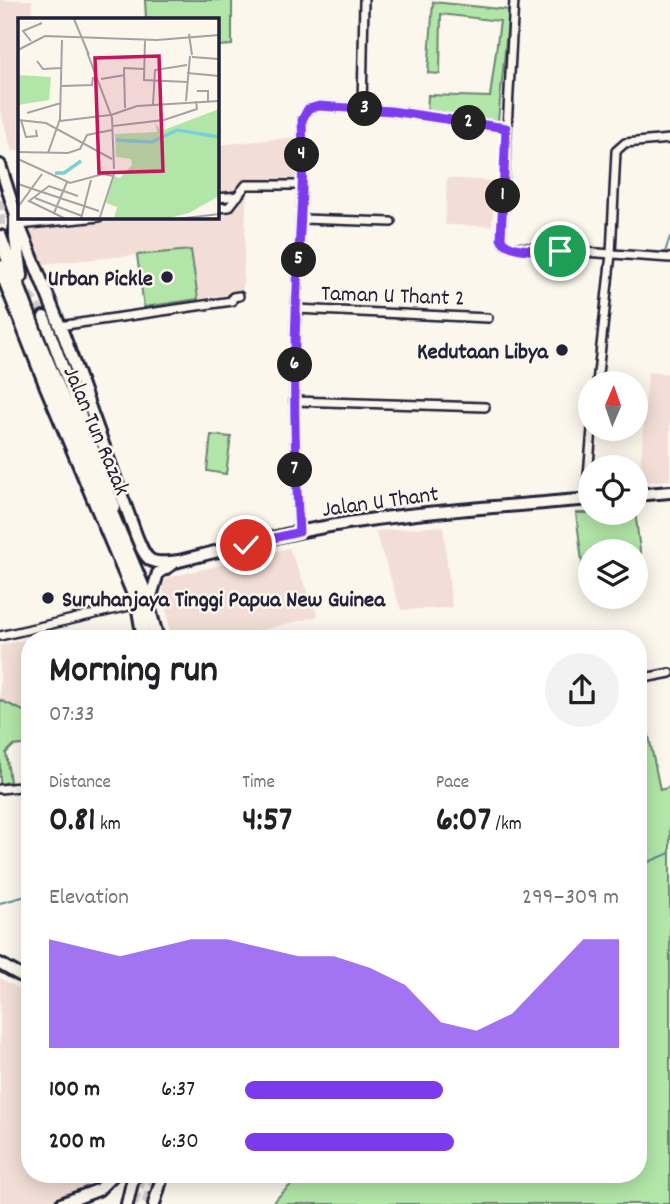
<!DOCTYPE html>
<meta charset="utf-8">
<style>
body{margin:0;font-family:Dekko,sans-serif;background:#f2f2f2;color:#202124;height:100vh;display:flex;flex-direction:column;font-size:26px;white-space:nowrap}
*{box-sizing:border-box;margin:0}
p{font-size:23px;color:#757577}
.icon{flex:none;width:38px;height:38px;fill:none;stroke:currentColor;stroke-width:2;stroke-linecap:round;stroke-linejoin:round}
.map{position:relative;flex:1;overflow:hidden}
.sheet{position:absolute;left:21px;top:630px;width:626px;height:553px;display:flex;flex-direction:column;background:#fff;border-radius:28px;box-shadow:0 4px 18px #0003}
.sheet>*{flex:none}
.needle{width:46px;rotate:2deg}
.buttons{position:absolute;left:578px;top:371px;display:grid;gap:14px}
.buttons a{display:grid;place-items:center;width:70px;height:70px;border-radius:50%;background:#fff;box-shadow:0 4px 18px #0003;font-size:35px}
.pin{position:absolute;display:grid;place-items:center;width:60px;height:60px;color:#fff;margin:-30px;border:4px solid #fff;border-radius:50%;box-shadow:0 2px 7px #0007}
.km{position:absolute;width:35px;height:35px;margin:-18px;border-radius:50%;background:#222;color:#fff;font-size:19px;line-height:35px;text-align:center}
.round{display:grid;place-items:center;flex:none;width:74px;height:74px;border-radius:37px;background:#f2f2f2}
.summary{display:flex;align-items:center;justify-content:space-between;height:119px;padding:0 28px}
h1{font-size:38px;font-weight:700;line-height:52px}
.metrics{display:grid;grid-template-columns:repeat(3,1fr);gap:10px;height:119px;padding:7px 28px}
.metrics div{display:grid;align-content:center}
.metrics b{font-size:35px;font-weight:700}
.metrics small{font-size:19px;font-weight:400}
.metrics p{font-size:19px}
.chart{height:196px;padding:14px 28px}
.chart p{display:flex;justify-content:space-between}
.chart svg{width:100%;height:126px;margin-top:7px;fill:#7c3aed;opacity:.7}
ul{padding:0 28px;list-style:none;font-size:23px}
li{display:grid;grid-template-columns:112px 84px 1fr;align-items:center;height:52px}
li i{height:18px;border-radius:9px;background:#7c3aed}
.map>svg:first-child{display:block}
.built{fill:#f2ded6}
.green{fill:#b2e6a8;stroke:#6a8472;stroke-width:2}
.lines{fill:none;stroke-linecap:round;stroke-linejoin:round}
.stream{stroke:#598a97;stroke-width:2}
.secondary-tunnel{stroke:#d0ccc9;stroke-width:10;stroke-dasharray:10 5;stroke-linecap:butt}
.primary-tunnel{stroke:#d0ccc9;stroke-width:12;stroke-dasharray:12 6;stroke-linecap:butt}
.street-casing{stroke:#22223b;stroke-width:12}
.secondary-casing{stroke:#22223b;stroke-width:16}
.primary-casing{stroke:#22223b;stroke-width:18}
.street{stroke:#fbf7ec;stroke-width:7}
.secondary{stroke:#fbf7ec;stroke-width:10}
.primary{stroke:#fbf7ec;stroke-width:12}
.route-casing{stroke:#fff;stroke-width:14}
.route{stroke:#7c3aed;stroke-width:9}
.poi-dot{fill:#22223b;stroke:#fbf7ec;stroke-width:2.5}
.labels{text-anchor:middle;stroke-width:5;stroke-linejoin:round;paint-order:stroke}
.poi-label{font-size:23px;font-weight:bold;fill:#22223b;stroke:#fbf7ec;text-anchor:end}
.street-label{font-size:23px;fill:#22223b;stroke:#fbf7ec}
.inset-river{fill:none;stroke:#7ecfd5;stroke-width:3.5}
.inset-road{fill:none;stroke:#a4a2a5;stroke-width:2}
.view{fill:#c2185b;fill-opacity:0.15;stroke:#c2185b;stroke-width:3.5}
.inset-edge{fill:none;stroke:#22223b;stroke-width:3.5}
</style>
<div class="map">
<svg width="670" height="1204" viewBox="0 0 670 1204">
<rect width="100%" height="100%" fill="#fbf7ec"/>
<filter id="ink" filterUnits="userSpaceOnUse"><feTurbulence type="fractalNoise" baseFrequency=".0143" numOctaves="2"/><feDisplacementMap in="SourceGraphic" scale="14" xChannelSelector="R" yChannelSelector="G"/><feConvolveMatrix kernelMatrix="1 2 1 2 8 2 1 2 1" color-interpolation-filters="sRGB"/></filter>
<g filter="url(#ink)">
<!-- built -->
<g class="built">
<path d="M0 0H32V19H19V150L12 151 0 110Z"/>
<path d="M297 137 298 178 247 182 243 289 230 291 229 294 144 308 137 255 41 264 26 217H217V145Z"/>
<path d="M447 178 495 181 492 226 445 225Z"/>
<path d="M648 372 670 374V480L639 482Z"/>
<path d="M443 526 452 608 401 610 375 531Z"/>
<path d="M289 548 318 616 243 635 242 639H171L163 587 167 578Z"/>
<path d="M30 639V740L0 742V645Z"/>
<path d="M0 978 30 995V1174H103L84 1189 39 1204H0Z"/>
</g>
<!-- green -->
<g class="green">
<path d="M145 0H232V45L217 46V19H146Z"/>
<path d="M433 2 509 10 498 121 427 113 428 95 490 97 500 21 441 14 440 74 428 73Z"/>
<path d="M191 250 198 299 144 307 137 255Z"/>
<path d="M211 435 231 437 226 474 207 471Z"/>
<path d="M635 510 644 584 635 586V551H590V593L586 594 576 513H635Z"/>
<path d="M639 688 660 790 670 787V1204H271L302 1174H639Z"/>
<path d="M0 700 30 714V744L13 746 6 753 10 781 0 785Z"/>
</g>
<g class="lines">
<!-- stream -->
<g class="stream">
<path d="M665 252 670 237"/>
<path d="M639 866 670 853"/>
<path d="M0 903 30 895"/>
</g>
<!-- secondary-tunnel -->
<g class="secondary-tunnel">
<path d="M0 200V228"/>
<path d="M16 285 26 292 44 317"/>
</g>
<!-- primary-tunnel -->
<g class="primary-tunnel">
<path d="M132 1204 142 1174"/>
<path d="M147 1204 157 1174"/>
</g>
<!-- street casing -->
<g class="street-casing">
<g id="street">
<path d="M514 0 501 239 504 243 512 247 670 258"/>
<path d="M362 109 364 0"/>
<path d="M217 198 238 196"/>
<path d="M217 208 229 207 246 185H302"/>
<path d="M302 219 391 222"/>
<path d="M19 225 99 217"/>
<path d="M296 309 488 318"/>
<path d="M59 326 232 301 233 297 239 296"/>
<path d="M597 383 611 254 616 151 625 143 670 139"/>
<path d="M294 401 485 407"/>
<path d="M586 499 592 429"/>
<path d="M299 532C295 459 293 386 296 313 298 248 305 184 302 120L308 109 319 106 391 111 506 128"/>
<path d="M0 636 138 604"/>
<path d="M639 679 670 673"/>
<path d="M0 789 30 786"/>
</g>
</g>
<!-- secondary casing -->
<g class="secondary-casing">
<g id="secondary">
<path d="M0 165 19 225 64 336 136 535C147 562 148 565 179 561 218 551 258 541 298 532 394 512 493 508 590 499"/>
<path d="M44 317 115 507"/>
<path d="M635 495 670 492"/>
<path d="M149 603 158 573 173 564"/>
<path d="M0 964 30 981"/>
<path d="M61 1204 98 1190 114 1174"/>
<path d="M127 1204 134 1174"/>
<path d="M154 1204 163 1174"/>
</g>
</g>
<!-- primary casing -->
<g class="primary-casing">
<g id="primary">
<path d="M16 218V238L21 276"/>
<path d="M0 237 38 340 143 588 157 639"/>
<path d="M0 267 47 387 138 604 144 639"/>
</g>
</g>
<!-- street -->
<use href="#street" class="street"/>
<!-- secondary -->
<use href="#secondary" class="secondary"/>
<!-- primary -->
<use href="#primary" class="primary"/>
</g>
</g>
<g class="lines" filter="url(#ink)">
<!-- route casing -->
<g class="route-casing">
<path id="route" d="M246 545 299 532C295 459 293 386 296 313 298 248 305 184 302 120L308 109 319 106 391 111 506 128 501 239C511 254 543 249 560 251"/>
</g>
<!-- route -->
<use href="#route" class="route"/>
</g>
<!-- markers -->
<g class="poi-dot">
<circle cx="167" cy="277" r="7"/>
<circle cx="562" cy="350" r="7"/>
<circle cx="48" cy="598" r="7"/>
</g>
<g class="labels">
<!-- poi labels -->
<g class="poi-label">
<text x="153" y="285">Urban Pickle</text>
<text x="548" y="358">Kedutaan Libya</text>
<text x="62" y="606" text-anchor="start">Suruhanjaya Tinggi Papua New Guinea</text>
</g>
<!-- street labels -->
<g class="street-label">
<text transform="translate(393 294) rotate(2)" y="8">Taman U Thant 2</text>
<text transform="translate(98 430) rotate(67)" y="8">Jalan Tun Razak</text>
<text transform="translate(380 500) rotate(-8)" y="8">Jalan U Thant</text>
</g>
</g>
<!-- overview -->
<g transform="translate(18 18)">
<rect width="201" height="201" fill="#fbf7ec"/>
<path d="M0 57 33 59 31 82 0 87ZM201 91V178L171 195 147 201H96L99 189 88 185 96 158 102 160 114 147 113 141 98 139 97 116 139 114 137 104 143 113Z" fill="#b2e6a8"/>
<path class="inset-river" d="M98 122 134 124 159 112 201 119M37 155H46L63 143"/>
<path class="inset-road" d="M56 1 71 37M171 16 174 37M127 22 126 62 169 64M13 23 5 13 24 5M0 32 27 18 139 22 201 17M69 34 94 100 96 151M174 39 201 41M19 43 25 51 43 50M169 55 201 58M83 61 107 57M44 68 74 67 75 59M179 73H190V84M168 83 172 38M135 86 137 52 169 47M107 90 106 50 126 51M9 95 43 85M93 97 119 88 201 83M0 102 28 105 94 141M3 102 8 119 19 118 18 112M42 103 92 97M95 108 146 102 179 91 178 83M0 134 50 135 62 131 69 117 94 112M30 135 42 101 44 22M0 141 52 165 85 156 95 158M0 166 81 193M17 180 64 198M0 189 24 156M36 195 49 164M82 199 96 156M48 201 11 183 31 168 60 178M63 201 73 162M159 201 201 196"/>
<path class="view" d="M141 38 145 153 81 155 77 40Z"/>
<rect width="201" height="201" class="inset-edge"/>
</g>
</svg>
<div class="buttons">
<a><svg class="needle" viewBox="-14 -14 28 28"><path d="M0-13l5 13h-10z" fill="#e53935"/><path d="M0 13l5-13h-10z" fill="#757577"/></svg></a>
<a><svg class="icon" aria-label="locate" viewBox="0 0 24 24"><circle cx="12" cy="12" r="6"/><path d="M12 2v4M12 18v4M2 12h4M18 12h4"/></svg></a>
<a><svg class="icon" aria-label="layers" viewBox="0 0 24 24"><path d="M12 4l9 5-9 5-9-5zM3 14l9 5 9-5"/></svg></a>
</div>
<div class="pin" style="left:560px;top:251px;background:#1e9e55"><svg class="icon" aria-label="arrive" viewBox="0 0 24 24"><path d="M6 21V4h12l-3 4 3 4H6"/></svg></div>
<div class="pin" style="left:246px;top:545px;background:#d93025"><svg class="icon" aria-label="check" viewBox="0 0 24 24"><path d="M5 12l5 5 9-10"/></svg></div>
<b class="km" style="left:503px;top:196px">1</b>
<b class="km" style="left:469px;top:123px">2</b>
<b class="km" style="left:365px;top:109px">3</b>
<b class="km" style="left:302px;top:155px">4</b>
<b class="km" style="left:299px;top:260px">5</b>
<b class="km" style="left:295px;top:365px">6</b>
<b class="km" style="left:295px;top:470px">7</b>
<section class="sheet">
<div class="summary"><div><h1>Morning run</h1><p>07:33</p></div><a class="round"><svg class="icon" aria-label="share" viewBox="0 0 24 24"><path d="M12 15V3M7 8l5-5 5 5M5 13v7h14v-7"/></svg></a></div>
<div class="metrics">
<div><p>Distance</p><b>0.81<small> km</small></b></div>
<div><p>Time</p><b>4:57</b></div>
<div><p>Pace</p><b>6:07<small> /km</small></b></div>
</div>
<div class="chart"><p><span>Elevation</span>299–309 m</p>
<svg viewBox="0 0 160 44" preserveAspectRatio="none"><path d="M0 44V6L10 9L20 12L30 9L40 6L50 6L60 9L70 12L80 12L90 16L100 22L110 35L120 38L130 32L140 19L150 6L160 6V44z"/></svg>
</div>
<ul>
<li><b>100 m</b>6:37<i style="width:53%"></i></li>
<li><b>200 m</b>6:30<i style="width:56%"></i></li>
</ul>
</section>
</div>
